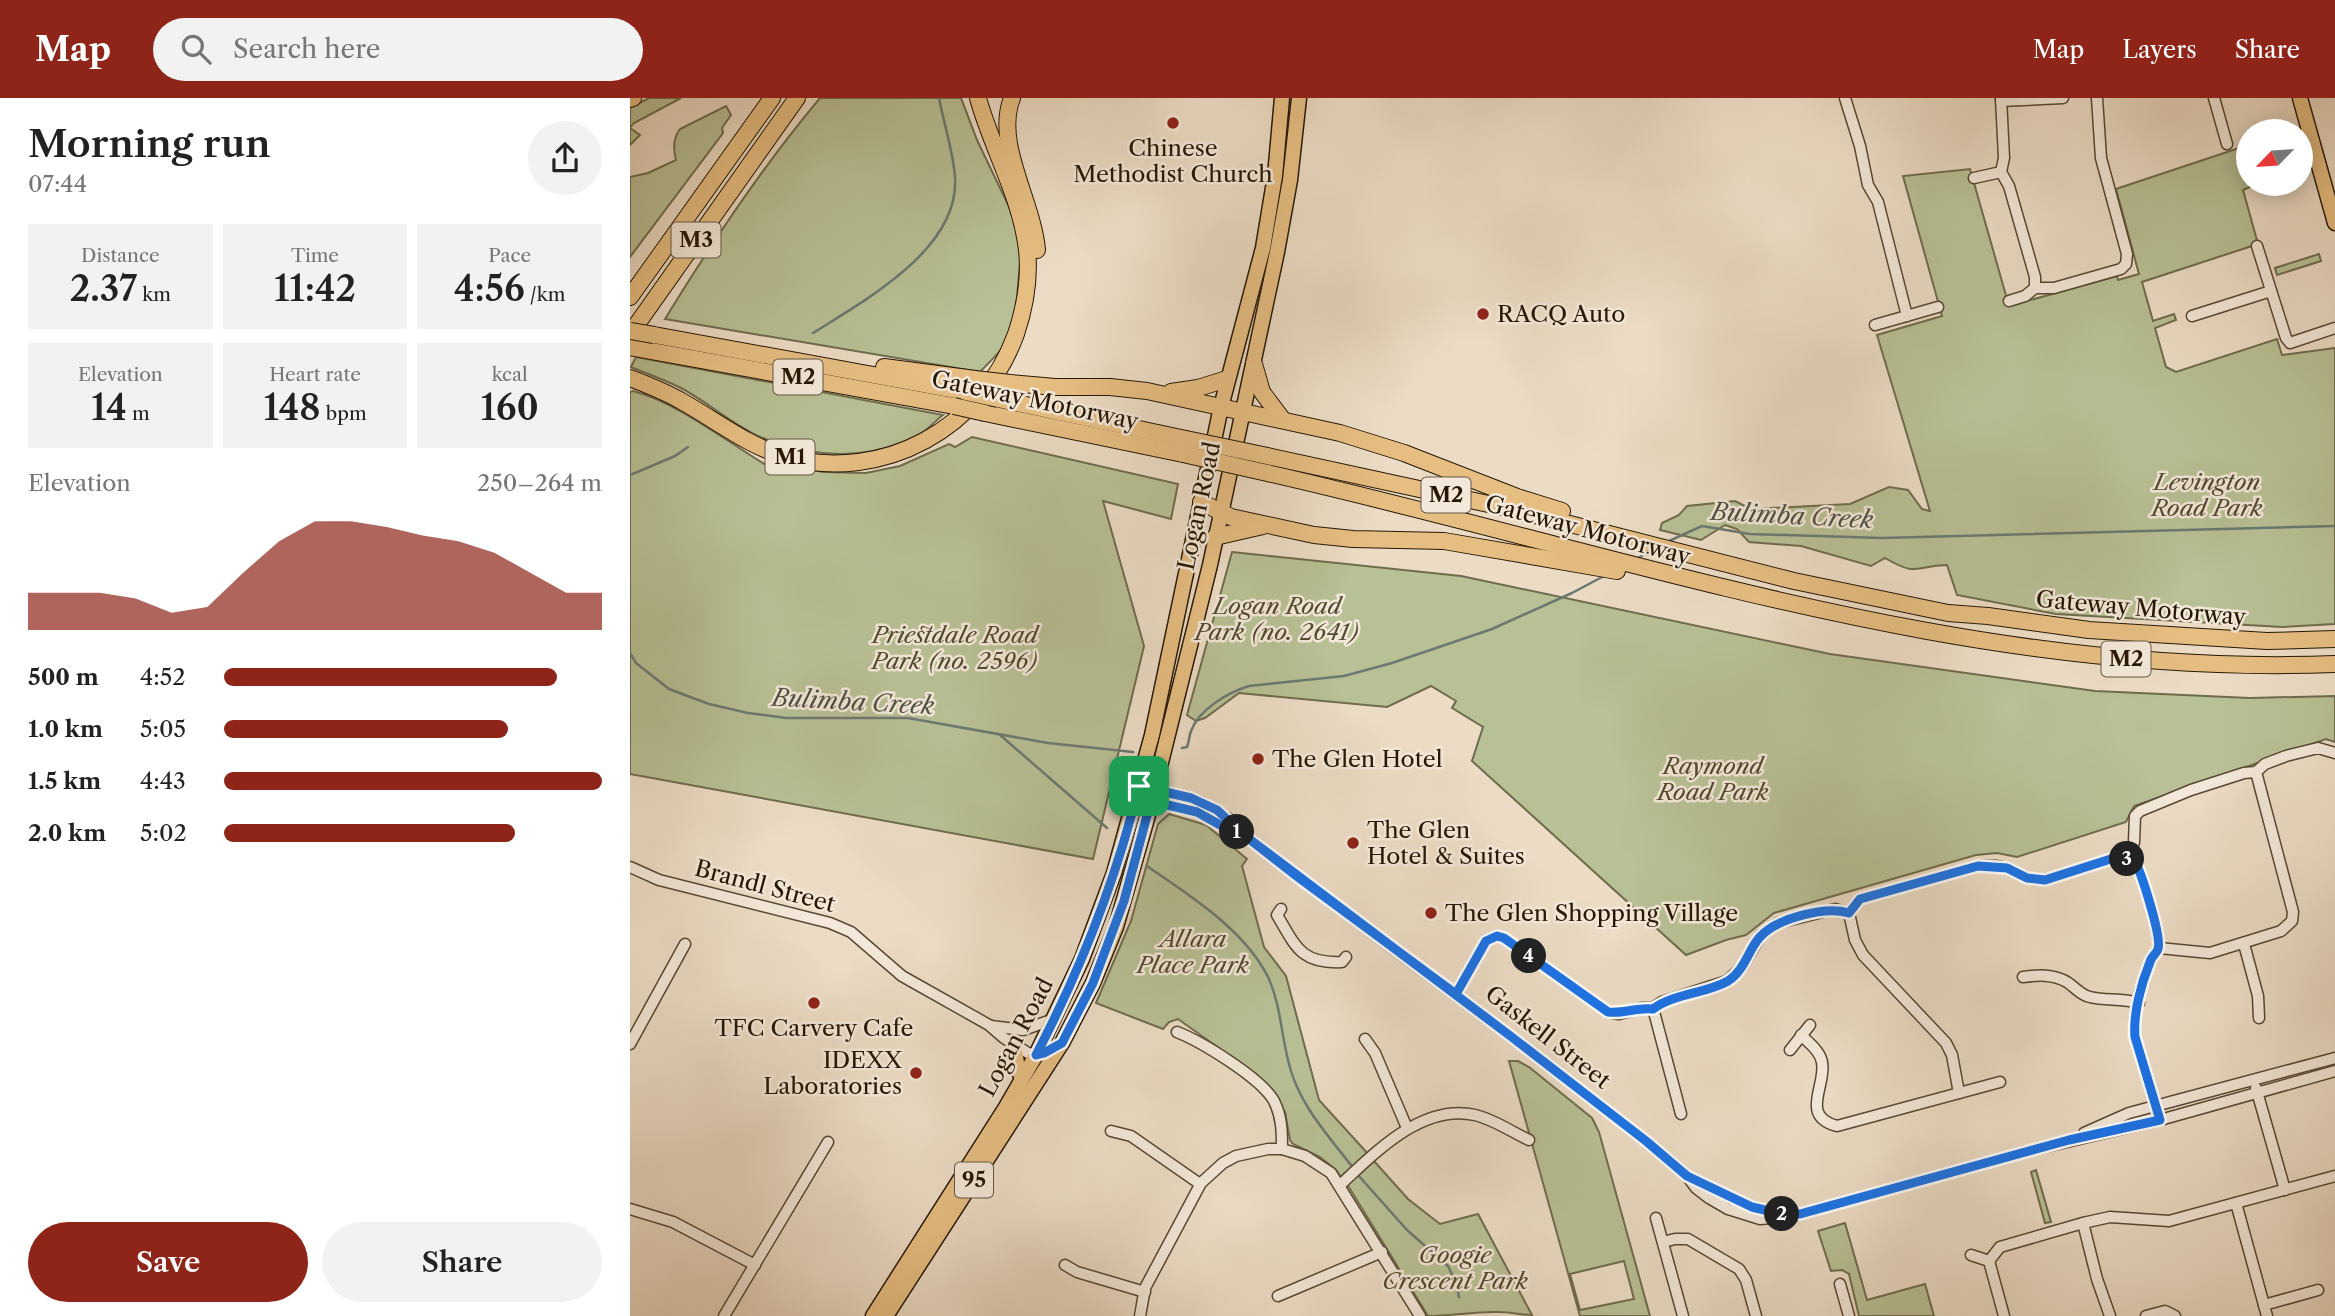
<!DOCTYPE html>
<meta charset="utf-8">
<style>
body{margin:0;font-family:"Libre Caslon Text",serif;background:#f2f2f2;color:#222;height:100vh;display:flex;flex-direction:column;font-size:26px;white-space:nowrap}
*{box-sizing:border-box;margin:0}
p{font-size:23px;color:#767676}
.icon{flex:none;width:38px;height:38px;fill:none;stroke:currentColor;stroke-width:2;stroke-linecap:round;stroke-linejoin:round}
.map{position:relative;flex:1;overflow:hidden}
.side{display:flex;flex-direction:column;background:#fff;width:630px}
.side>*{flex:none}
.needle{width:46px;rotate:245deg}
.tools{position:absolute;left:1606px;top:21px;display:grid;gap:14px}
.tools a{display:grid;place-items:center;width:77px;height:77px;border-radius:50%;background:#fff;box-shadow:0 4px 18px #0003;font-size:35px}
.pin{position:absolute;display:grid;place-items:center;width:60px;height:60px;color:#fff;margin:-30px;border-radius:14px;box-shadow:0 4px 10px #0006}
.km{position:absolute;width:35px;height:35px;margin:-18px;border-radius:50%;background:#222;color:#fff;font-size:19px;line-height:35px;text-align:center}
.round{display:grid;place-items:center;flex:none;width:74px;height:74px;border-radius:37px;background:#f2f2f2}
.head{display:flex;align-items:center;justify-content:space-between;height:119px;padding:0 28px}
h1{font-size:38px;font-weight:600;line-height:52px}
.metrics{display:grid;grid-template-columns:repeat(3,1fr);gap:10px;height:119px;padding:7px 28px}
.metrics div{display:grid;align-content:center;border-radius:0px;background:#f2f2f2;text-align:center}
.metrics b{font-size:35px;font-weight:600}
.metrics small{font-size:19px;font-weight:400}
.metrics p{font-size:19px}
.chart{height:196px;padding:14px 28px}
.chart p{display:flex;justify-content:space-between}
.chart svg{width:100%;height:126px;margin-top:7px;fill:#8f2418;opacity:.7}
.cta{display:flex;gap:14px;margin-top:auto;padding:14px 28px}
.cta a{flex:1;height:80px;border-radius:42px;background:#8f2418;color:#fff;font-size:28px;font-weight:600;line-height:80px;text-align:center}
.cta a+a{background:#f2f2f2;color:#222}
ul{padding:0 28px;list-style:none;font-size:23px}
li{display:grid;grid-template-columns:112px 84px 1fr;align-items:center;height:52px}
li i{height:18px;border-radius:9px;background:#8f2418}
header{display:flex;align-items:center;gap:42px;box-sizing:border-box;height:98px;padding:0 35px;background:#8f2418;color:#fff}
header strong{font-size:33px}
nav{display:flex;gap:38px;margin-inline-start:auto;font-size:24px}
.search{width:490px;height:63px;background:#f2f2f2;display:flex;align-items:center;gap:18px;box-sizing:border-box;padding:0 24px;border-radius:38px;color:#767676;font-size:26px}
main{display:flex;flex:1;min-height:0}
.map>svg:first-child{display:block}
.green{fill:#b8c095;stroke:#6f6c4d;stroke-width:2;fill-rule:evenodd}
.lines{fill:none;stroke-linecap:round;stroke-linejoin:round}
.stream{stroke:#6c7972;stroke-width:2.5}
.minor-casing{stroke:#584835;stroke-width:13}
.major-casing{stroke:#261705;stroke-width:17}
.highway-casing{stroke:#261705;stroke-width:18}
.minor{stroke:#f3e8d9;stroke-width:10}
.major{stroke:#e6be82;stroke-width:14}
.highway{stroke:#e6be82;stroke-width:16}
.highway-bridge-casing{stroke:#261705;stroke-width:18;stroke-linecap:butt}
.highway-bridge{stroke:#e6be82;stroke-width:16}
.route-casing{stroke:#fff;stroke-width:14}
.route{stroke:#1a73e8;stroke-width:9}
.poi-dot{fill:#8f2418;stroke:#f3e8d9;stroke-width:2.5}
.labels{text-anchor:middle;stroke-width:5;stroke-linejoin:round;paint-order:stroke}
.shield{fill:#f3e8d9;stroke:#645645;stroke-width:2}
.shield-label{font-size:21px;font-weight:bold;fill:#261705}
.poi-label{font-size:23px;fill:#261705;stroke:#f3e8d9;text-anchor:start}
.street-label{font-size:23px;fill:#261705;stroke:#f3e8d9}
.park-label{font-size:23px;font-style:italic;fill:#524a30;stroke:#f3e8d9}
.water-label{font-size:24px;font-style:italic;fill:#4f5045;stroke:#f3e8d9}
</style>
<header>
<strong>Map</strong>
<div class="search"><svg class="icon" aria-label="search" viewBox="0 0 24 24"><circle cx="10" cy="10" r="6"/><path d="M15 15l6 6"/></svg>Search here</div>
<nav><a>Map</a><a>Layers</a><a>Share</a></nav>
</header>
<main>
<section class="side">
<div class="head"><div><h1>Morning run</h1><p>07:44</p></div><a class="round"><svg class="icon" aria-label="share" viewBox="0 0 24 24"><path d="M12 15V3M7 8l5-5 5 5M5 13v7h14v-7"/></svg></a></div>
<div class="metrics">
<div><p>Distance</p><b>2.37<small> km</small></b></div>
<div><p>Time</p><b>11:42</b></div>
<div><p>Pace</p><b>4:56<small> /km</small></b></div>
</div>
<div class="metrics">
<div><p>Elevation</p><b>14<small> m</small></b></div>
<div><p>Heart rate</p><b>148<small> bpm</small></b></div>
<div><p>kcal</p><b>160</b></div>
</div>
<div class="chart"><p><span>Elevation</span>250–264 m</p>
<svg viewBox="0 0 160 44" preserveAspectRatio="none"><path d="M0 44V31L10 31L20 31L30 33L40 38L50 36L60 24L70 13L80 6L90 6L100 8L110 11L120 13L130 17L140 24L150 31L160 31V44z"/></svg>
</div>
<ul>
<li><b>500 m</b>4:52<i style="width:88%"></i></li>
<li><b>1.0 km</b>5:05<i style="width:75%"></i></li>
<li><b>1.5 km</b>4:43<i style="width:100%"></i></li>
<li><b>2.0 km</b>5:02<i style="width:77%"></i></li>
</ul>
<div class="cta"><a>Save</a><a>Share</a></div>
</section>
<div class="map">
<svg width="1705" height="1218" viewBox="0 0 1705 1218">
<rect width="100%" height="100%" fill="#ecdcc5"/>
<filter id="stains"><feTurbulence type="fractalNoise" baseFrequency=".00286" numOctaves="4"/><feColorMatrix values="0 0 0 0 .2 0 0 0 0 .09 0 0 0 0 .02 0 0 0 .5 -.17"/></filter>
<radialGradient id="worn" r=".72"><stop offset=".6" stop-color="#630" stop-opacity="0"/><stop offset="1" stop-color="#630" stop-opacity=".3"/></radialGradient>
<!-- green -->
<g class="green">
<path d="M19 0H51L4 25 0 30 10 37 0 47V10Z"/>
<path d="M190 0H331L347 42 382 115 390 141V165L385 221 377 246 350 274 35 221C82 144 132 69 190 0Z"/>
<path d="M96 8 101 17 92 30 93 35 0 159V79L18 75 46 62C43 51 43 40 50 31Z"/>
<path d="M1609 50 1620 89 1613 92 1628 146 1512 184 1523 223 1544 216 1546 222 1525 230 1536 269 1546 274 1647 241 1652 257 1705 250V526L1652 529 1426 516 1327 497 1317 467C1285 467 1289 480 1255 460L1241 468 1171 448 1119 444 1107 431 1095 427 1071 442 1030 432 1032 425 1049 417 1057 408 1105 403 1121 411 1220 406 1259 389 1278 392 1292 411 1300 413 1247 237 1312 218 1273 78 1340 71 1379 208 1487 178 1488 182 1509 176 1486 91Z"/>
<path d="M1689 156 1691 163 1647 177 1645 170Z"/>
<path d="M6 259 313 317C306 322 300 330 293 334 241 364 182 361 128 338 101 325 77 304 51 290 35 282 18 276 1 269Z"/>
<path d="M3 293C47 304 100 346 141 370L156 367 193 374 236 375 270 368 319 346 325 349 342 339 548 386 541 421 473 403 514 548 463 761 0 676V294Z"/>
<path d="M602 454 831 478 1200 556 1465 593 1620 600 1705 598V644L1696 641 1504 708 1496 724 1387 759 1367 755 1346 757 1144 815 1116 837 1096 842 1056 857 842 663 853 629 822 610 826 603 801 588 757 609 609 595 575 620 566 623 557 617Z"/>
<path d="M539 716 576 727 617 761 612 768 634 849 656 878 689 1002 739 1057 713 1082 706 1072 690 1059 663 1046 660 1042 655 1014 637 986 627 977 548 921 539 924 533 931 466 905 501 823 528 726Z"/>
<path d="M879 963H888L899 969 962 1020 969 1034 1020 1218H950ZM994 1163 1004 1201 950 1212 940 1176Z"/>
<path d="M744 1063 778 1101 810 1126 848 1116 902 1217C891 1217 880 1214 869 1214 845 1213 822 1218 798 1218L717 1086Z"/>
<path d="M1406 1072 1421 1124 1415 1125 1401 1074Z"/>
<path d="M1215 1125 1237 1202 1295 1186 1304 1218H1229L1219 1176 1212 1172 1201 1173 1188 1133Z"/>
</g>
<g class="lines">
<!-- stream -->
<g class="stream">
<path d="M183 235C235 202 330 151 325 79 323 53 314 26 309 0"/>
<path d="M0 377 45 358 58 349"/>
<path d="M1039 443 1072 428 1120 436 1252 440 1705 428"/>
<path d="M1005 462 1020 453"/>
<path d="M0 555 6 565 39 591 79 606 118 615 156 620H278L418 645 503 654"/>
<path d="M369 636 477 730"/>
<path d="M552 650 557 649C559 644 559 638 561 633 569 611 599 594 619 588L714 578 762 565 862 531 942 495 974 478"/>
<path d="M517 768C560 798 614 831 638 879 652 909 651 942 661 973 672 1010 701 1041 724 1071"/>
<path d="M728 1077 777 1132 818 1168 826 1185 829 1199"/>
</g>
<!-- minor casing -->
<g class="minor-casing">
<g id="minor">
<path d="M1215 0 1230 48 1238 87 1248 104 1277 218"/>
<path d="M1371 0 1374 60 1371 74 1379 88 1405 179V190"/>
<path d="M1584 0 1597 46"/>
<path d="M1371 3 1433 0"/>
<path d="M1344 80 1371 74"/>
<path d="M1627 148 1656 240 1660 245 1705 230"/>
<path d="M1379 203 1395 198 1405 190H1424L1491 171 1496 166 1497 156 1471 60 1467 0"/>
<path d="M1562 218 1641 193"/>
<path d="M1245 227 1308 209"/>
<path d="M524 692 571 704 599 721 615 737 669 780 883 940 1016 1043 1057 1078 1066 1090 1079 1100 1098 1111 1130 1121 1162 1118 1398 1053 1530 1022 1705 973"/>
<path d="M521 703 567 714 592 728 610 735"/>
<path d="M1498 761 1504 744 1505 718 1510 713 1561 692 1614 675 1626 674 1635 666 1656 658 1688 650 1705 655"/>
<path d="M0 769 29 782 200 825 221 834 272 878 359 927 374 940 398 955 411 956 432 945"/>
<path d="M651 811 647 817C666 849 671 866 712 864L716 859"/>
<path d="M1219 815 1225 842 1233 857 1316 945 1322 957 1329 995"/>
<path d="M1614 846 1628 898 1629 920"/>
<path d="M1529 850 1580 855 1651 833 1662 823 1663 814 1626 674"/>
<path d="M1393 879C1408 877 1423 876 1437 884 1445 889 1450 897 1460 899 1476 903 1491 900 1509 905"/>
<path d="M826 896 856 843 867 838 874 840 978 914 989 916 1012 910H1023L1032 904 1097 883 1112 869 1131 837 1148 825 1205 811 1219 815 1230 801 1348 768H1367L1377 770 1397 780 1415 782 1487 759 1504 762C1511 773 1532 839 1528 851 1527 855 1521 859 1520 864 1511 886 1503 915 1505 939L1530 1022"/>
<path d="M1023 910 1051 1016"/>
<path d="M361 928 393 932 424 921"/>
<path d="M547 934C572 944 631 980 644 1003 652 1019 652 1034 652 1051"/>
<path d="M1171 937C1179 945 1190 953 1192 964 1197 987 1169 1018 1207 1028L1370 984"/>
<path d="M735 941 745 955 777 1030"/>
<path d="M0 946 55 846"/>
<path d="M1160 952 1180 927"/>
<path d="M1626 990 1655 1092"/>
<path d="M481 1033 501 1038 570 1086"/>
<path d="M1454 1035 1499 1015 1705 960"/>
<path d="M1057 1078 1111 1106 1132 1113 1155 1116"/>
<path d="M710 1087C745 1055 792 1005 845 1017 863 1021 882 1034 899 1042"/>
<path d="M1606 1105 1637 1218"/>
<path d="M0 1111 43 1124 125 1167"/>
<path d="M1026 1120 1053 1218"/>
<path d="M1453 1125 1467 1181 1480 1218"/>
<path d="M1033 1144 1045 1141H1058L1109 1171 1116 1182 1126 1218"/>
<path d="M1341 1157 1359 1163 1374 1218"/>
<path d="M1359 1163 1370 1149 1453 1125 1480 1119 1539 1123 1705 1078"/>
<path d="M435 1167 447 1174 515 1194"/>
<path d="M1210 1186 1219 1218"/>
<path d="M648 1198 752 1154"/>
<path d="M1634 1207 1688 1192"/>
<path d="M94 1218 198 1044"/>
<path d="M510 1218 515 1190 571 1085 593 1065 606 1058 638 1051H652L675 1058 701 1075 790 1218"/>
<path d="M1516 1218 1535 1213 1545 1218"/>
</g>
</g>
<!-- major casing -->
<g class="major-casing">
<g id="major">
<path d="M1670 0 1705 125"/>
<path d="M384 946 388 971 392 981"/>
<path d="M243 1218 376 1009 406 957 452 861 484 775 522 637 591 309 633 150 645 78 652 0"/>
<path d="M256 1218 432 945 463 885 486 829 517 721 580 467 647 154 660 82 669 0"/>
</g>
</g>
<!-- highway casing -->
<g class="highway-casing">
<g id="highway">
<path d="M382 0C364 46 403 103 407 152"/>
<path d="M0 1 3 0"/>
<path d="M0 199 142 0"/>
<path d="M0 236 167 0"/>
<path d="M24 237 336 294"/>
<path d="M0 249 324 308"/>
<path d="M624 266 632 294 653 322"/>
<path d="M254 269 345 281"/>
<path d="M0 280C18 287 36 294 53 304 87 323 118 348 156 359 254 385 352 330 386 236 395 209 400 180 397 152 391 99 362 51 348 0"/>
<path d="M380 285 425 289H480L517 293 710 335 774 355 887 399 932 413"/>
<path d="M541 294 568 290 597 281"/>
<path d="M368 301 556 341"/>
<path d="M355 315 553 356"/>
<path d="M628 356 877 410 1164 483 1318 515 1358 518 1459 532 1637 543 1705 541"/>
<path d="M624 372C983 452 1331 581 1705 566"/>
<path d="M571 404 601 419 684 437 723 441 814 443 987 473"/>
<path d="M585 439 633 428"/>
</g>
</g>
<!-- minor -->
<use href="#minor" class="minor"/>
<!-- major -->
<use href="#major" class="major"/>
<!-- highway -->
<use href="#highway" class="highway"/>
<!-- highway-bridge casing -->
<g class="highway-bridge-casing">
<g id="highway-bridge">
<path d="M0 233 24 237"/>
<path d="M345 281 380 285"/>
<path d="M336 294 368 301"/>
<path d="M324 308 355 315"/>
<path d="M556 341 628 356"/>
<path d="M553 356 624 372"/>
</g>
</g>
<!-- highway-bridge -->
<use href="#highway-bridge" class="highway-bridge"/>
</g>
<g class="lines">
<!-- route casing -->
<g class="route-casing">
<path id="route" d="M509 688C486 782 451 871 406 957L414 955 432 945 463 885 494 803 521 703 567 714 592 728 614 737 883 940 1016 1043 1057 1078 1122 1109 1143 1114 1170 1116 1439 1042 1530 1022 1505 939C1503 916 1511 886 1520 864 1521 859 1527 855 1528 851 1532 839 1511 773 1504 762L1487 759 1415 782 1397 780 1377 770 1348 768 1230 801 1219 815C1195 808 1146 820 1129 840 1118 853 1114 873 1098 883 1075 896 1045 895 1023 911 1007 909 994 916 978 914L874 840 867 838 856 843 826 896 669 780 614 737 587 712 561 700 509 688"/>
</g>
<!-- route -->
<use href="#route" class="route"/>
</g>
<!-- markers -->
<g class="poi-dot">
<circle cx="543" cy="25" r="7"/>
<circle cx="853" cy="216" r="7"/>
<circle cx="628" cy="661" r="7"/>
<circle cx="723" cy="745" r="7"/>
<circle cx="801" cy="815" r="7"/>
<circle cx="184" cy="905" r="7"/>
<circle cx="286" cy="975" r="7"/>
</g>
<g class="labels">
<!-- shield labels -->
<g class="shield">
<rect x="41.5" y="124.5" width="49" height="35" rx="5"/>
<rect x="143.5" y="261.5" width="49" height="35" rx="5"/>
<rect x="135.5" y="341.5" width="49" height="35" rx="5"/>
<rect x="791.5" y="379.5" width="49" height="35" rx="5"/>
<rect x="1471.5" y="543.5" width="49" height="35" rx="5"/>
<rect x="325" y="1064.5" width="38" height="35" rx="5"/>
</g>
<g class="shield-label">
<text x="66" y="149">M3</text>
<text x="168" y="286">M2</text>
<text x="160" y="366">M1</text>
<text x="816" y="404">M2</text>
<text x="1496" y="568">M2</text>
<text x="344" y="1089">95</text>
</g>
<!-- poi labels -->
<g class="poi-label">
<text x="543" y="58" text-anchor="middle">Chinese<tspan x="543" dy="26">Methodist Church</tspan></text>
<text x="867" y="224">RACQ Auto</text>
<text x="642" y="669">The Glen Hotel</text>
<text x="737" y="740">The Glen<tspan x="737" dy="26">Hotel &amp; Suites</tspan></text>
<text x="815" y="823">The Glen Shopping Village</text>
<text x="184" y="938" text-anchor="middle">TFC Carvery Cafe</text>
<text x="272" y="970" text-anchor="end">IDEXX<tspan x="272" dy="26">Laboratories</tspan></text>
</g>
<!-- street labels -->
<g class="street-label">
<text transform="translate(405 302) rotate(12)" y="8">Gateway Motorway</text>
<text transform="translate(569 408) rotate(-78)" y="8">Logan Road</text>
<text transform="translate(958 432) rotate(15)" y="8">Gateway Motorway</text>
<text transform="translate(1511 510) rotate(5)" y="8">Gateway Motorway</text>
<text transform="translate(135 788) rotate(15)" y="8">Brandl Street</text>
<text transform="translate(386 939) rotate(-62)" y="8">Logan Road</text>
<text transform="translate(918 939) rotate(38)" y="8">Gaskell Street</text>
</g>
<!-- park labels -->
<g class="park-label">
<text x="1577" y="392">Levington<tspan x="1577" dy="26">Road Park</tspan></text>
<text x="647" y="516">Logan Road<tspan x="647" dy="26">Park (no. 2641)</tspan></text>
<text x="325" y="545">Priestdale Road<tspan x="325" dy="26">Park (no. 2596)</tspan></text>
<text x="1083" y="676">Raymond<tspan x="1083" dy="26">Road Park</tspan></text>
<text x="563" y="849">Allara<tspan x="563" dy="26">Place Park</tspan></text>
<text x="825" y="1165">Googie<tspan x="825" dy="26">Crescent Park</tspan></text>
</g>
<!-- water labels -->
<g class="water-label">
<text transform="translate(1162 418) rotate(3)" y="8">Bulimba Creek</text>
<text transform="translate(223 604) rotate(3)" y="8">Bulimba Creek</text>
</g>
</g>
<rect width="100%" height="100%" filter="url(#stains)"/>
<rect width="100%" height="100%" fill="url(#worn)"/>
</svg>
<div class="tools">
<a><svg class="needle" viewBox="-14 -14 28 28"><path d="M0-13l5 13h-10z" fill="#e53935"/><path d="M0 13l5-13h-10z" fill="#767676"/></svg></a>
</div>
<div class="pin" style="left:509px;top:688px;background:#1e9e55"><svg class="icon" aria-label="arrive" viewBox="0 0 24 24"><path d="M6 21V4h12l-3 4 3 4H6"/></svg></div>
<b class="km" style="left:607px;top:734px">1</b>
<b class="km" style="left:1152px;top:1116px">2</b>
<b class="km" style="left:1497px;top:761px">3</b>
<b class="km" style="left:899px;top:858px">4</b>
</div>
</main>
